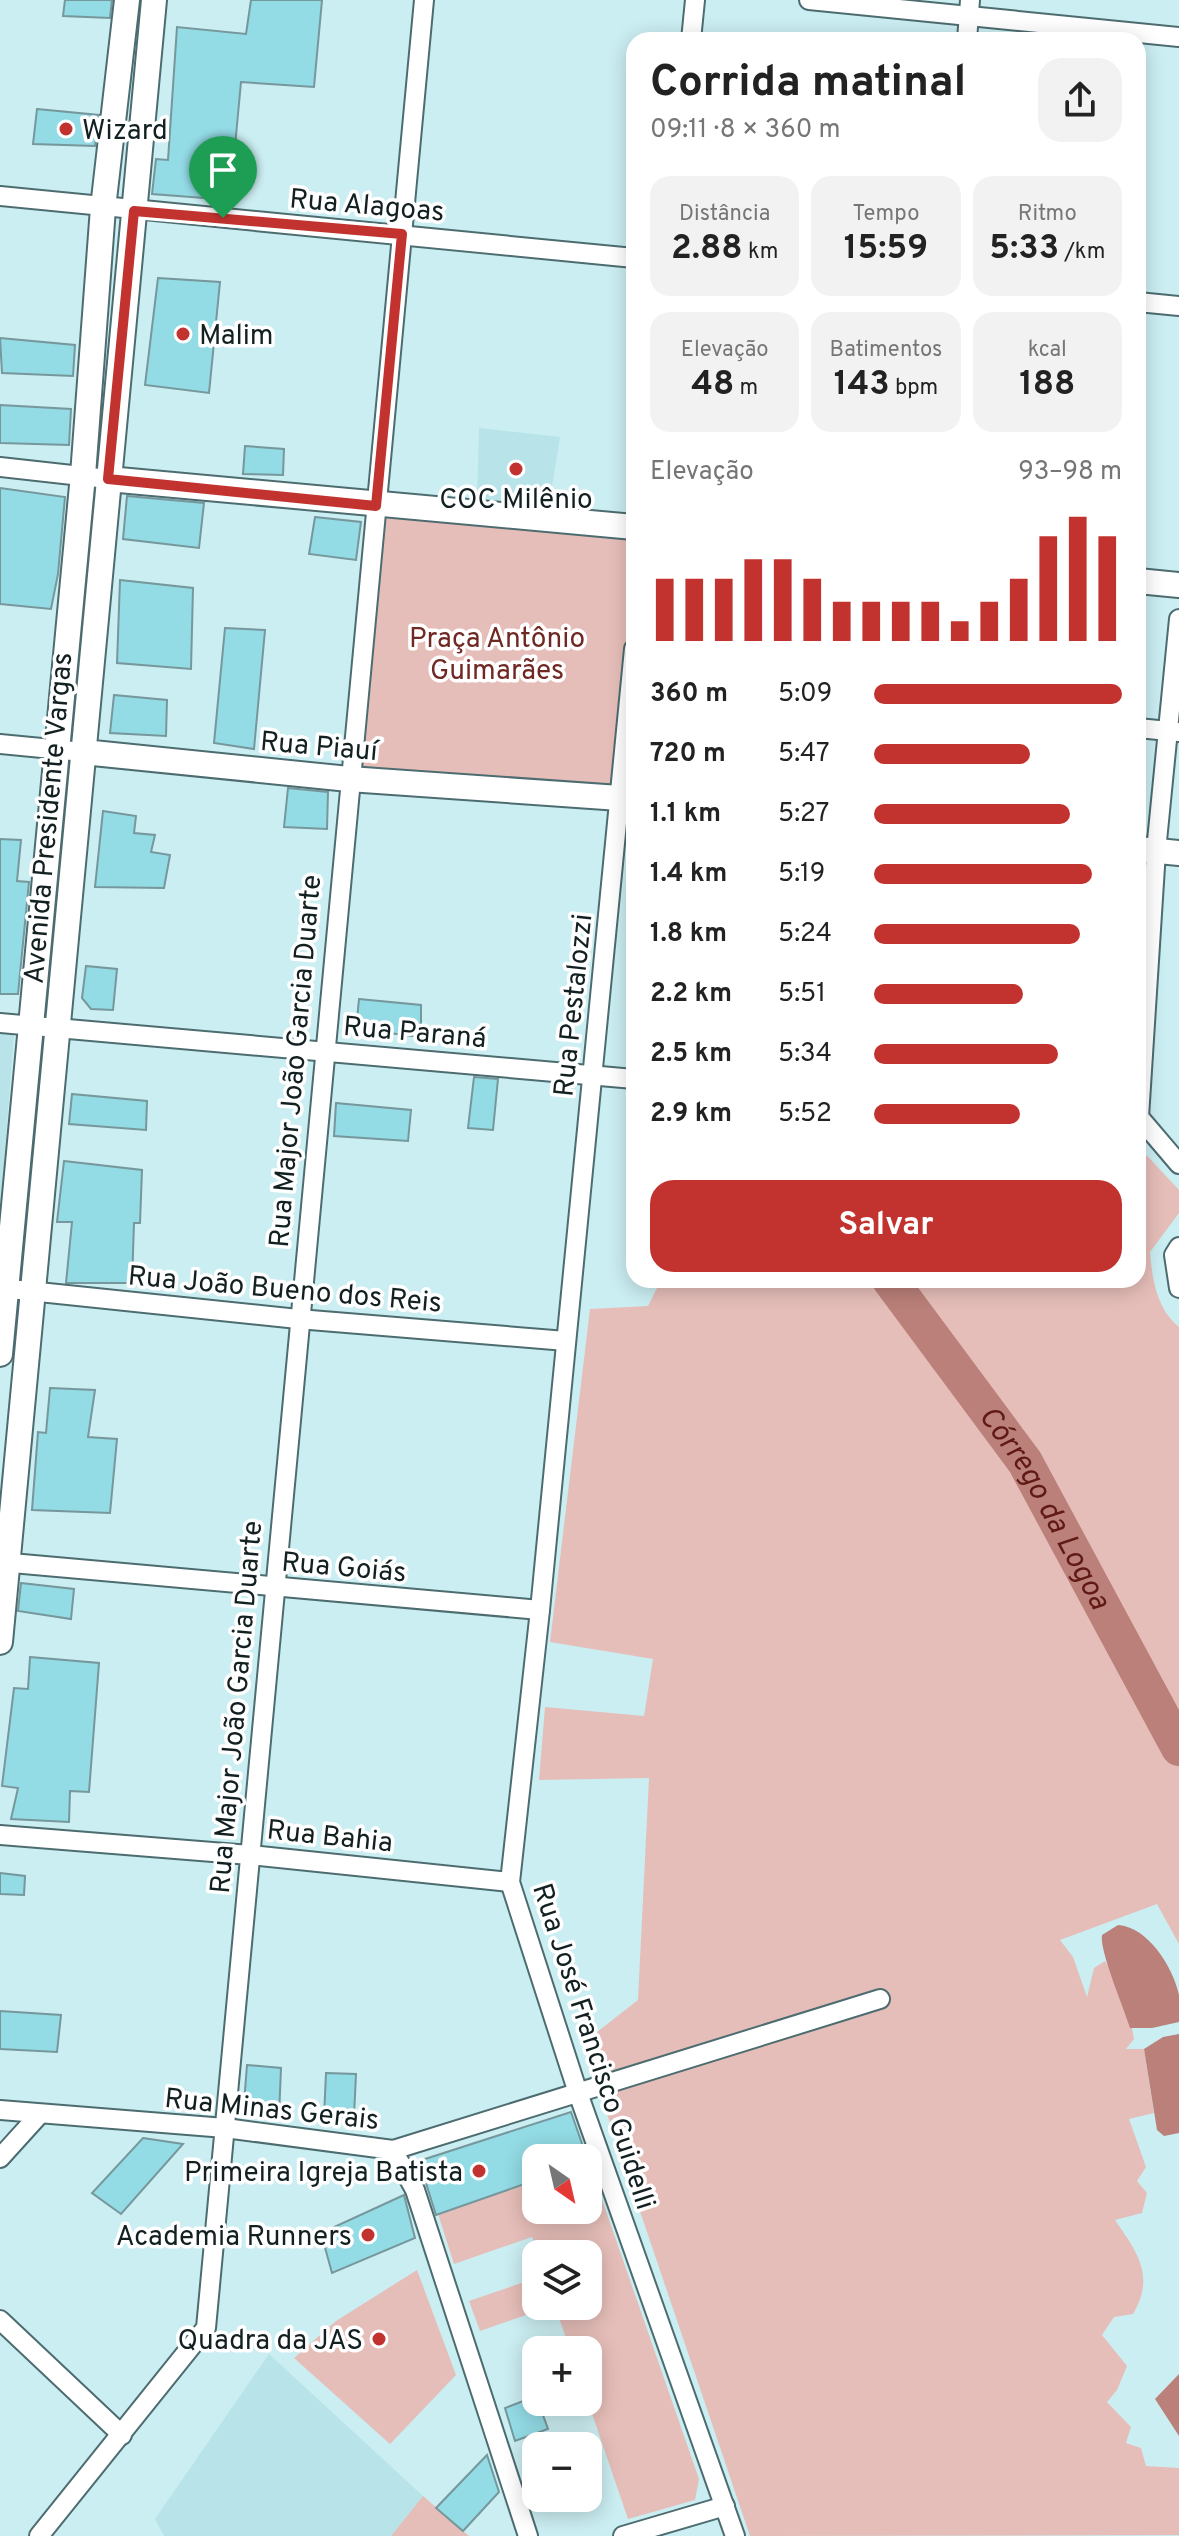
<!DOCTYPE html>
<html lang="pt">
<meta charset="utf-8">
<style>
body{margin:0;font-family:Overpass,sans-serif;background:#f2f2f2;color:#222;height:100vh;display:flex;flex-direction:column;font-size:30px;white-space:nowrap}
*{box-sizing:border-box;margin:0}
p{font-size:26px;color:#767676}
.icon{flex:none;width:44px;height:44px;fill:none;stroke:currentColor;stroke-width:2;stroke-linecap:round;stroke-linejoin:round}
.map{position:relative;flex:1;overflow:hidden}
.drawer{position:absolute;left:626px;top:32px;width:520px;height:1256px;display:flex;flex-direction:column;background:#fff;border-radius:24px;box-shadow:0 4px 20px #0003}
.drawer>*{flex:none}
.needle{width:52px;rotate:146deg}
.controls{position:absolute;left:522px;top:2144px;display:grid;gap:16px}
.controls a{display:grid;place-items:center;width:80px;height:80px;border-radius:16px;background:#fff;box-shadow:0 4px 20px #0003;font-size:40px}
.pin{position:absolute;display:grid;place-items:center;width:68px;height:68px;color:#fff;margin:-82px -34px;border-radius:50% 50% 50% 0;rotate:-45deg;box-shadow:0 0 8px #0007}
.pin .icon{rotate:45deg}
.round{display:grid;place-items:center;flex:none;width:84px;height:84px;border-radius:24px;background:#f2f2f2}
.head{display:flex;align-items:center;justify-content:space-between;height:136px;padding:0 24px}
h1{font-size:44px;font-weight:700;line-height:60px}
.metrics{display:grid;grid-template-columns:repeat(3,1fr);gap:12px;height:136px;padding:8px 24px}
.metrics div{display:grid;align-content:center;border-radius:20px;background:#f2f2f2;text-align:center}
.metrics b{font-size:34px;font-weight:700}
.metrics small{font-size:22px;font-weight:400}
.metrics p{font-size:22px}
.chart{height:224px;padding:16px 24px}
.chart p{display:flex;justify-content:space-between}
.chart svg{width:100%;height:144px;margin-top:8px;stroke:#c2332f;stroke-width:6}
.cta{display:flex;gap:16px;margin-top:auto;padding:16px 24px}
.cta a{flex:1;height:92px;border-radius:24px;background:#c2332f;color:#fff;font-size:32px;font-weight:700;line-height:92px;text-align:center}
ul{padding:0 24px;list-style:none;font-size:26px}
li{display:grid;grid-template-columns:128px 96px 1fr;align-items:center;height:60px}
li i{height:20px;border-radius:10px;background:#c2332f}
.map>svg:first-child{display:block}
.built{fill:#b7e3e9}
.green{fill:#e6beb9}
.water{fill:#ba8079}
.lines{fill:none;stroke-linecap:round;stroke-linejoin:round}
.river{stroke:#ba8079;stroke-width:36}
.building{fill:#93dbe5;stroke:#76979b;stroke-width:2}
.street-casing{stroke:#4d6c70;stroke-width:22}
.secondary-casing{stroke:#4d6c70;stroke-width:28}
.street{stroke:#fff;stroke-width:18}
.secondary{stroke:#fff;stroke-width:24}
.route-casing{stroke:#fff;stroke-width:16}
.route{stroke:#c2332f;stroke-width:10}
.poi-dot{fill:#c2332f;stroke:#fff;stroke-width:3}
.labels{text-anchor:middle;stroke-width:7;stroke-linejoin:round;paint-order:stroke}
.poi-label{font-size:28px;fill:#132022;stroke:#fff;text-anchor:end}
.street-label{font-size:28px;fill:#132022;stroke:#fff}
.park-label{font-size:28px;fill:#702823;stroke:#fff}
.water-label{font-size:30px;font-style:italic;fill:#601915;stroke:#fff}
</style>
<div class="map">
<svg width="1179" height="2536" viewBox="0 0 1179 2536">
<rect width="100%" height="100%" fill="#cbeef2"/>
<!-- built -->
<g class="built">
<path d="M479 428 560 437 549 505 477 501Z"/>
<path d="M0 1034 14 1035 0 1214Z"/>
<path d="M269 2354 423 2496 391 2536H164L155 2519Z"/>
</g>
<!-- green -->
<g class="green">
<path d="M376 506 634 527V649L620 797 349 779Z"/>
<path d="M1138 1146 1179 1190V1213L1150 1252C1152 1279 1157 1309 1179 1327V1944L1157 1904 1060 1940 1073 1957 1087 1997 1094 1968 1105 1961 1125 1991 1134 2039 1126 2049H1144L1154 2113 1129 2119 1146 2167 1137 2181 1147 2193 1142 2213 1115 2220C1136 2251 1156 2275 1133 2314L1114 2317 1102 2335 1127 2366 1117 2390 1107 2402 1131 2427 1126 2443 1141 2448 1146 2466 1179 2468V2535L750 2536 583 2043 638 2000 649 1778 539 1780 545 1707 644 1716 653 1659 550 1642 590 1309 648 1306 661 1280H1138Z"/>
<path d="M589 2162 699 2479 695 2500 628 2519 588 2402V2350H570L555 2306H588V2254H539L532 2237 454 2264 438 2214 536 2181V2210H588Z"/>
<path d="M417 2270 456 2375 390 2444 294 2358 336 2321Z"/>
<path d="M536 2278V2306H552L480 2331 469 2301Z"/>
<path d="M423 2496 469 2536H391Z"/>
</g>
<!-- water -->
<g class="water">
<path d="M1118 1925C1148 1927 1173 1967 1179 1995 1179 2003 1179 2014 1179 2022L1152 2028H1130C1124 2008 1099 1950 1102 1935Z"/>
<path d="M1179 2034V2133L1164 2136 1157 2130 1144 2049 1163 2037Z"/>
<path d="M1179 2374V2436L1155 2399Z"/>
</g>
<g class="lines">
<!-- river -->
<path class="river" id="s1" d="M890 1280 1025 1462 1179 1748"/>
</g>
<!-- building -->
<g class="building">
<path d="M65 0H112L110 18 63 16Z"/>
<path d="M251 0H322L314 87 241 82 230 200 152 194 156 159 168 160 177 27 246 34Z"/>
<path d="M37 109 99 115 95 146 33 144Z"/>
<path d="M158 278 220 282 209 393 145 385Z"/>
<path d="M0 338 75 345 73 376 2 373Z"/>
<path d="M0 405 71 409 69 445 0 443Z"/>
<path d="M245 446 284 449 283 475 243 474Z"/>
<path d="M0 488 65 497 58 574 51 609 0 604Z"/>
<path d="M127 496 204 503 199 548 123 539Z"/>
<path d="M315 517 361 522 356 560 309 554Z"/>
<path d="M120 580 193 588 191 669 117 663Z"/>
<path d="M225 628 265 630 254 749 214 743Z"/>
<path d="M114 695 167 700 166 736 110 733Z"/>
<path d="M288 788 328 792 327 829 284 827Z"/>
<path d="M103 811 136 816 134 833 155 835 151 852 170 855 164 888 95 887Z"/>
<path d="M0 839 21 840 17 881 29 882 18 994H0Z"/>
<path d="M86 966 117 969 113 1010 91 1009 82 998Z"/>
<path d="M359 999 421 1005V1037L356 1029Z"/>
<path d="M474 1077 498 1079 493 1130 468 1128Z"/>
<path d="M72 1094 147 1101 146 1130 69 1124Z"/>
<path d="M336 1103 411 1110 408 1141 334 1136Z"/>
<path d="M64 1161 142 1170 140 1223H134L132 1283H66L72 1222H57Z"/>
<path d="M50 1388 95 1390 88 1437 117 1439 110 1513 32 1510 38 1432 46 1433Z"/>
<path d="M21 1583 74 1589 71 1619 18 1611Z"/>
<path d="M30 1657 99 1663 89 1792 70 1791 69 1822 11 1819 18 1788 2 1786 14 1688 28 1689Z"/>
<path d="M0 1873 25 1876 24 1895 0 1894Z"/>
<path d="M0 2011 61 2015 57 2052 0 2049Z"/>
<path d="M247 2065 281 2068 279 2116 251 2114 244 2103Z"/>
<path d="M326 2073 356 2074 354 2116 324 2117Z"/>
<path d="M571 2112 587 2158H536V2180L436 2215 419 2161Z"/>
<path d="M143 2138 183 2144 121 2214 92 2193Z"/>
<path d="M404 2195 415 2238 332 2273 321 2233Z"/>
<path d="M536 2396 548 2429 515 2441 505 2408Z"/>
<path d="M487 2455 499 2492 463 2531 436 2508Z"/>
</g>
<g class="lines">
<!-- street casing -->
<g class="street-casing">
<g id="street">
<path d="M809 0 1179 37"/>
<path d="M691 40 695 0"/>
<path d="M967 40 970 0"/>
<path d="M0 196 634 258"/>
<path d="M1138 302 1179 306"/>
<path d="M0 467 108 479"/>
<path d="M1179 619 1156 851 1139 1117 1179 1164"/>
<path d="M634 649 540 1610 510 1882 578 2093 735 2536"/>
<path d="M1138 728 1179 732"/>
<path d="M0 744 83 752"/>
<path d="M0 1023 634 1079"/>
<path d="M1179 1247 1174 1255 1179 1288"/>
<path d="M0 1288 298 1319 566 1341"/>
<path d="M0 1562 540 1610"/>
<path d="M0 1835 250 1855 510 1882"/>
<path d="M0 2110 225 2128 393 2150 880 1999"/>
<path d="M393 2150 415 2190 528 2536"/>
<path d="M0 2158 39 2115"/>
<path d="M0 2320 122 2435"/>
<path d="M39 2536 206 2328 424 0"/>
<path d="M623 2536 725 2506"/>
</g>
</g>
<!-- secondary casing -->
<g class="secondary-casing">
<g id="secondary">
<path d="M108 479 634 527"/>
<path d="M1138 581 1179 585"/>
<path d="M83 752 349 779 634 799"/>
<path d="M1138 849 1179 853"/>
<path d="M0 1354 83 475 103 208 127 0"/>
<path d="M0 1642 154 0"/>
</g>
</g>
<!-- street -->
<use href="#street" class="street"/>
<!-- secondary -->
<use href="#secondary" class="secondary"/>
</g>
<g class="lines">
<!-- route casing -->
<g class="route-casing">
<path id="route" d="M134 211 402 234 376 506 108 479Z"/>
</g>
<!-- route -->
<use href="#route" class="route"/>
</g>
<!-- markers -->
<g class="poi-dot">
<circle cx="66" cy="129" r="8"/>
<circle cx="183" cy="334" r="8"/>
<circle cx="516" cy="469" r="8"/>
<circle cx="479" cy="2171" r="8"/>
<circle cx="368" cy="2235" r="8"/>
<circle cx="379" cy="2339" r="8"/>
</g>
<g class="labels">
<!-- poi labels -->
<g class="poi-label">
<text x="82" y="139" text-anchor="start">Wizard</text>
<text x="199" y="344" text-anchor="start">Malim</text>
<text x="516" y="508" text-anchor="middle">COC Milênio</text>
<text x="463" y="2181">Primeira Igreja Batista</text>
<text x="352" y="2245">Academia Runners</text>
<text x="363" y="2349">Quadra da JAS</text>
</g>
<!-- street labels -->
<g class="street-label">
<text transform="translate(367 204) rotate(5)" y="10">Rua Alagoas</text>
<text transform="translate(319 745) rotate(5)" y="10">Rua Piauí</text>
<text transform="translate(47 818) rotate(-85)" y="10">Avenida Presidente Vargas</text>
<text transform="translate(572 1005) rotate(-84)" y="10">Rua Pestalozzi</text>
<text transform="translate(415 1031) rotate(5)" y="10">Rua Paraná</text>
<text transform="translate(294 1061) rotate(-85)" y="10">Rua Major João Garcia Duarte</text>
<text transform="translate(285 1288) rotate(5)" y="10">Rua João Bueno dos Reis</text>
<text transform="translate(344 1566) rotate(5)" y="10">Rua Goiás</text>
<text transform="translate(235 1707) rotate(-85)" y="10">Rua Major João Garcia Duarte</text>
<text transform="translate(330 1835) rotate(6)" y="10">Rua Bahia</text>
<text transform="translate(595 2046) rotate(72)" y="10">Rua José Francisco Guidelli</text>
<text transform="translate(272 2108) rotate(6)" y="10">Rua Minas Gerais</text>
</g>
<!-- park labels -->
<g class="park-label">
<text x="497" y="647">Praça Antônio<tspan x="497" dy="32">Guimarães</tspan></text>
</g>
<!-- water labels -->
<g class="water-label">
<text dy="10" stroke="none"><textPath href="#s1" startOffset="276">Córrego da Logoa</textPath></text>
</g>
</g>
</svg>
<div class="controls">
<a><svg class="needle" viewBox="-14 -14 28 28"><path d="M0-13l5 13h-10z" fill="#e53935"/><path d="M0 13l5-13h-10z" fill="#767676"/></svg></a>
<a><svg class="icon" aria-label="layers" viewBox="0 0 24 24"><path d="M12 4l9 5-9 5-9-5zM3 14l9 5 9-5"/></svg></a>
<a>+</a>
<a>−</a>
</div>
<div class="pin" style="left:223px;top:218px;background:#1e9e55"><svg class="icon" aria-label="arrive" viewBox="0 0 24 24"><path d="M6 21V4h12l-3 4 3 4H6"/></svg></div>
<section class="drawer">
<div class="head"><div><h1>Corrida matinal</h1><p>09:11 · 8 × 360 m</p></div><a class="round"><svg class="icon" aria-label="share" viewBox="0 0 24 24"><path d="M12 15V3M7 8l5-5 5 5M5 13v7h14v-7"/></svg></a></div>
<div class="metrics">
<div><p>Distância</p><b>2.88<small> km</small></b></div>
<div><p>Tempo</p><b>15:59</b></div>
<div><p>Ritmo</p><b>5:33<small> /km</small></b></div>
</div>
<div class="metrics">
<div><p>Elevação</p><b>48<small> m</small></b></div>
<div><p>Batimentos</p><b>143<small> bpm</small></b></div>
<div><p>kcal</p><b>188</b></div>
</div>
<div class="chart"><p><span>Elevação</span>93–98 m</p>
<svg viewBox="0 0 160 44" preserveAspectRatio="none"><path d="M5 44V25M15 44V25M25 44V25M35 44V19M45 44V19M55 44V25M65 44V32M75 44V32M85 44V32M95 44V32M105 44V38M115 44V32M125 44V25M135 44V12M145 44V6M155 44V12"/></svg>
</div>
<ul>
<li><b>360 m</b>5:09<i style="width:100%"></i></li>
<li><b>720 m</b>5:47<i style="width:63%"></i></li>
<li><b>1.1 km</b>5:27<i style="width:79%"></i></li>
<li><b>1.4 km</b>5:19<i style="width:88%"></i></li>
<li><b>1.8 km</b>5:24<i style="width:83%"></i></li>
<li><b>2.2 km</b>5:51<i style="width:60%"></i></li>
<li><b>2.5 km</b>5:34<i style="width:74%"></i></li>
<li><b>2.9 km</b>5:52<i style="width:59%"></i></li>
</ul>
<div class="cta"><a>Salvar</a></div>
</section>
</div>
